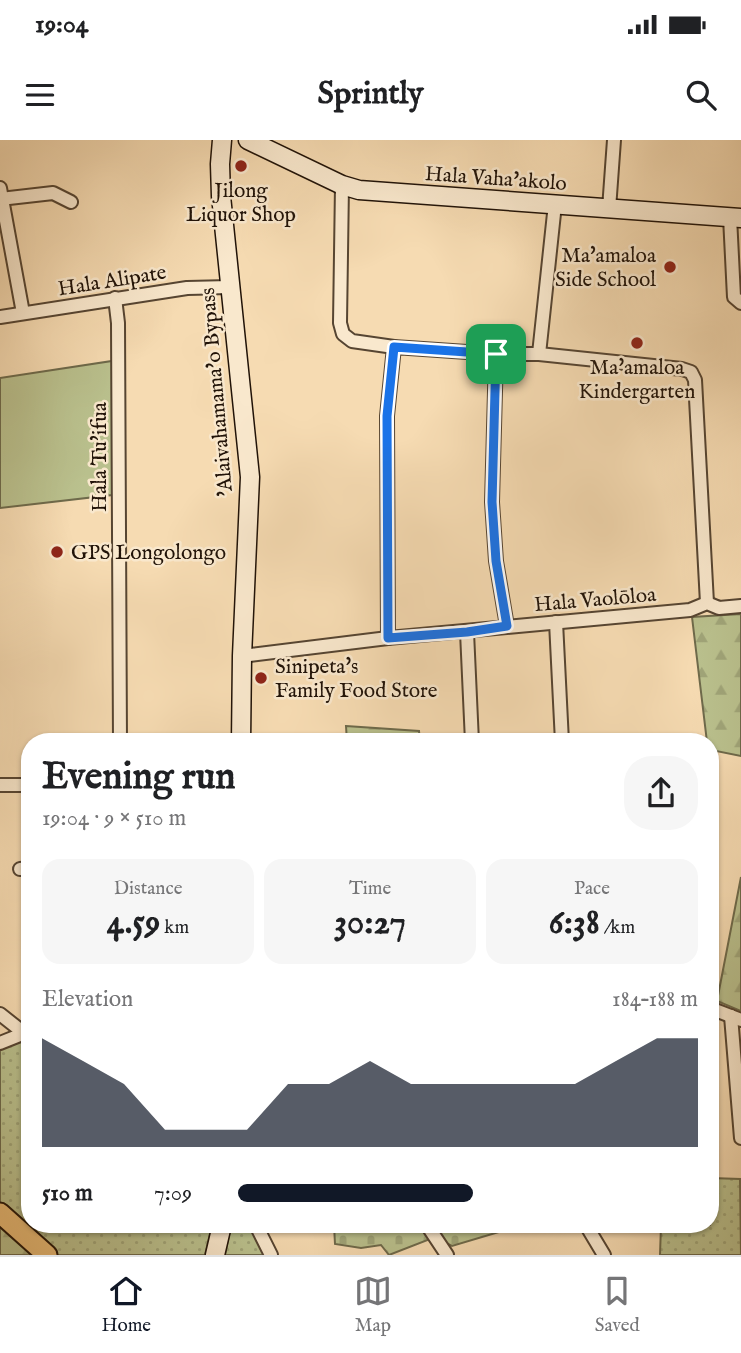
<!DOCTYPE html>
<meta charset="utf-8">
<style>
body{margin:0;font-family:"IM FELL English",serif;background:#f6f6f6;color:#202124;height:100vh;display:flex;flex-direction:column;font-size:26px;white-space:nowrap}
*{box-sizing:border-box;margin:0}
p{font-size:23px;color:#757577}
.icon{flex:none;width:38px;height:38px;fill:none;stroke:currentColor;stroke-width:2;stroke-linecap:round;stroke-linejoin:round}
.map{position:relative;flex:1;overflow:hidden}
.sheet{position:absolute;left:21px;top:593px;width:698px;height:500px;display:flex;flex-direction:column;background:#fff;border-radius:28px;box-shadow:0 2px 5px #0004}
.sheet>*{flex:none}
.pin{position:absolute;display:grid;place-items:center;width:60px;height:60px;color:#fff;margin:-30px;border-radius:14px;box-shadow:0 4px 10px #0006}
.round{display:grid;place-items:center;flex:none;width:74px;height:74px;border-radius:28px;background:#f6f6f6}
.overview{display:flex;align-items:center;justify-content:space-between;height:119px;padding:0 21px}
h1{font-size:38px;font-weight:700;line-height:52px}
.metrics{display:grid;grid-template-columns:repeat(3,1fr);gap:10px;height:119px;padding:7px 21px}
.metrics div{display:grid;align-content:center;border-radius:18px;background:#f6f6f6;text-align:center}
.metrics b{font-size:35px;font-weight:700}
.metrics small{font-size:19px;font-weight:400}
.metrics p{font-size:19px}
.chart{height:196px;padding:14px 21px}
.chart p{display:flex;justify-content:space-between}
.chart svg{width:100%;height:126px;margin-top:7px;fill:#111827;opacity:.7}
ul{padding:0 21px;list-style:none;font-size:23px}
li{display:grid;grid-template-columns:112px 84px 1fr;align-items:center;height:52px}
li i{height:18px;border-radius:9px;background:#111827}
.status{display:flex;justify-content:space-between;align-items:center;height:49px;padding:0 35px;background:#fff;direction:ltr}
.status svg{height:19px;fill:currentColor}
header{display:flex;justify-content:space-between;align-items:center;height:91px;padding:0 21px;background:#fff;font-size:32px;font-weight:700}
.tab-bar{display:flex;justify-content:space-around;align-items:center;height:98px;border-top:2px solid #e0e0e0;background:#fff;font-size:19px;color:#757577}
.tab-bar a{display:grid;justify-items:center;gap:4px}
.tab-bar .current{color:#111827}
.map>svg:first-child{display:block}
.grass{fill:url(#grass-dots);stroke:#6e6a4b;stroke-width:2}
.forest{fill:url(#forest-firs);stroke:#6e6a4b;stroke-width:2}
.cemetery{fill:url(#cemetery-stones);stroke:#6e6a4b;stroke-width:2}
.pitch{fill:#bac18e;stroke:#6e6a4b;stroke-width:2}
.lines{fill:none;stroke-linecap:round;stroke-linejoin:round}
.minor-casing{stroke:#564532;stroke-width:16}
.secondary-casing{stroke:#211308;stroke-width:21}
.primary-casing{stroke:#211308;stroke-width:23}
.minor{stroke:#f9e8cd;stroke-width:12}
.secondary{stroke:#f9e8cd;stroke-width:18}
.primary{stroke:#ebbe79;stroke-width:19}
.route-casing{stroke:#fff;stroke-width:14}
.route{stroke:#1a73e8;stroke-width:9}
.poi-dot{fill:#8f2418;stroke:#f9e8cd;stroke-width:2.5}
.labels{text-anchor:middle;stroke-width:5;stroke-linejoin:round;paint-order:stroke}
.street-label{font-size:21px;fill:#211308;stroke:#f9e8cd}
.poi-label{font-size:21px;fill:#211308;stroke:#f9e8cd}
</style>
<div class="status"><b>19:04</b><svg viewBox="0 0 49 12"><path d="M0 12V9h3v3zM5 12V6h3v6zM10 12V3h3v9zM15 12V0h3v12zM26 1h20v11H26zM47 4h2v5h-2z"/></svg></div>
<header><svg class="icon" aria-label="menu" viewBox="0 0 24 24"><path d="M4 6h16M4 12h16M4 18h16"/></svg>Sprintly<svg class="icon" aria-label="search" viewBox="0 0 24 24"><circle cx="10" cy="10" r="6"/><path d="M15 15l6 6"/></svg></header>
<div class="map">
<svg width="741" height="1115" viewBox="0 0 741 1115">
<defs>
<pattern id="grass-dots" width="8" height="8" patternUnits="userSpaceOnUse" patternTransform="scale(1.75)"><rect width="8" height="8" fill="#bac18e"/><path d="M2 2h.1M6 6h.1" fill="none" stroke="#a0a579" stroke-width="1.8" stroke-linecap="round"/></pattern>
<pattern id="forest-firs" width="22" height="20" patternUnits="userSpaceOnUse" patternTransform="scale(1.75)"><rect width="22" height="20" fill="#bac18e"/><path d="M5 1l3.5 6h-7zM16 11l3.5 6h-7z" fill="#a0a579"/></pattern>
<pattern id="cemetery-stones" width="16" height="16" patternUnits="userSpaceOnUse" patternTransform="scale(1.75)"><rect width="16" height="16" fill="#bac18e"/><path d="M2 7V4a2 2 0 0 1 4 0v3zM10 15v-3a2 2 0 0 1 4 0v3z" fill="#a0a579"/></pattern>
</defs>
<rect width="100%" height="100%" fill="#f6dbb2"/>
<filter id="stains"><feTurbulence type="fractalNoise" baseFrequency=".00286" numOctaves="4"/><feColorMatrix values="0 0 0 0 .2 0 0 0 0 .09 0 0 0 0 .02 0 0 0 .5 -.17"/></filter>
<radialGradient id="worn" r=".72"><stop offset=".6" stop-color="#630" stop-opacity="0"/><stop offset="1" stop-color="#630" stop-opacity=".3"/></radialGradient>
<!-- grass -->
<g class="grass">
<path d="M30 897V1085H212L205 1115H57L0 1062V909Z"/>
<path d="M711 1038 740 1039 741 1115H660L661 1085H710Z"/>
<path d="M231 1085H253L267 1115H225Z"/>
</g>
<!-- forest -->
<g class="forest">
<path d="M741 474V616L711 610 710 602H707L692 477Z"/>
<path d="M346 586 419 591 420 602H347Z"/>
<path d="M741 737V871L717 861Z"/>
<path d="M0 1084 33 1115H0Z"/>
</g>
<!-- cemetery -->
<path class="cemetery" d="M334 1085H509V1089L452 1106 435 1097 389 1115 381 1105 361 1108 335 1104Z"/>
<!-- pitch -->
<path class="pitch" d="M112 221V355L0 368V238Z"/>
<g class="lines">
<!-- minor casing -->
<g class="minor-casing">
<g id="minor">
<path d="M342 45 340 183 343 194 352 201 394 207"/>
<path d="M0 48 23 173"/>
<path d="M0 59 53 53 71 62"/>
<path d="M609 69 614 0"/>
<path d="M730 77 734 157 741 163"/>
<path d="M115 158 118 183 120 602"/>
<path d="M0 177 187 148 230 147"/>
<path d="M539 214 555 64"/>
<path d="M556 482 562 602"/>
<path d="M507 486 496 421 492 362 496 214H539L682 229 691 232 695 240 707 463"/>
<path d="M467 492 472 602"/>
<path d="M388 498 387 276 394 207 496 214"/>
<path d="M242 516 388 498 690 470 707 463 719 468 741 466"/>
<path d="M0 645H30"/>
<path d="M20 729 30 728"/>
<path d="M710 868 741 880"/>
<path d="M0 874 24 893"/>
<path d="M731 876 741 998"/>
<path d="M0 903 30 891"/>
<path d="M256 1085 271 1115"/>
<path d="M427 1085 447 1115"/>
<path d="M586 1085 604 1115"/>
</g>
</g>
<!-- secondary casing -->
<g class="secondary-casing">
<g id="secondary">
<path d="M222 0 220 24 221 56 250 337 242 516 241 602"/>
<path d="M248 0 342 45 359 50 741 78"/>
<path d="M215 1115 222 1085"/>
</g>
</g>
<!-- primary casing -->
<g class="primary-casing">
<path id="primary" d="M0 1073 47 1115"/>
</g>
<!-- minor -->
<use href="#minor" class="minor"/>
<!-- secondary -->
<use href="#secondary" class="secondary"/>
<!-- primary -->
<use href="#primary" class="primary"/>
</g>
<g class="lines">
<!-- route casing -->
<g class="route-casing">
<path id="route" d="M394 207 496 214 492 362 496 421 507 486 467 492 388 498 387 276Z"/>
</g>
<!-- route -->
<use href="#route" class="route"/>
</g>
<!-- markers -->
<g class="poi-dot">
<circle cx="241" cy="26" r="7"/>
<circle cx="670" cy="127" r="7"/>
<circle cx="637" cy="203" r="7"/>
<circle cx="57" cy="412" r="7"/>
<circle cx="261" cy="538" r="7"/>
</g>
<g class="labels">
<!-- street labels -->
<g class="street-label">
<text transform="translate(496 38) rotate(4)" y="7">Hala Vaha'akolo</text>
<text transform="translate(112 140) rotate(-9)" y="7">Hala Alipate</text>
<text transform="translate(216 252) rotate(-95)" y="7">'Alaivahamama'o Bypass</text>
<text transform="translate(99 317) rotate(-90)" y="7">Hala Tu'ifua</text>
<text transform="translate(595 459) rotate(-5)" y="7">Hala Vaolōloa</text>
</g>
<!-- poi labels -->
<g class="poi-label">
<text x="241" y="57">Jilong<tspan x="241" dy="24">Liquor Shop</tspan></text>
<text x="656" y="122" text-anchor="end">Ma'amaloa<tspan x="656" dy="24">Side School</tspan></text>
<text x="637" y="234">Ma'amaloa<tspan x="637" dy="24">Kindergarten</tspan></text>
<text x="71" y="419" text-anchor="start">GPS Longolongo</text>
<text x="275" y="533" text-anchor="start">Sinipeta's<tspan x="275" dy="24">Family Food Store</tspan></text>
</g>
</g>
<rect width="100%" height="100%" filter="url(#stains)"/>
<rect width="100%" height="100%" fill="url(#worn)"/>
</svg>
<div class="pin" style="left:496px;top:214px;background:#1e9e55"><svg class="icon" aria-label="arrive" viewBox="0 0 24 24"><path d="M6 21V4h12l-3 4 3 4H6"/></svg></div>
<section class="sheet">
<div class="overview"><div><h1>Evening run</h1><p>19:04 · 9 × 510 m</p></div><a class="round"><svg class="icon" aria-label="share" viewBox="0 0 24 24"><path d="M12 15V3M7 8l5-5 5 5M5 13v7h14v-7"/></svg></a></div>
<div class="metrics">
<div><p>Distance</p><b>4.59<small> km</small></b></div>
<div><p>Time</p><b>30:27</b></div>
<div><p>Pace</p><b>6:38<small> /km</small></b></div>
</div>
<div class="chart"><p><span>Elevation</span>184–188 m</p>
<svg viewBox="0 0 160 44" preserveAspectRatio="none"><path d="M0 44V6L10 14L20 22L30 38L40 38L50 38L60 22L70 22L80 14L90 22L100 22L110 22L120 22L130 22L140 14L150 6L160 6V44z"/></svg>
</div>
<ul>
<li><b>510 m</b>7:09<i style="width:51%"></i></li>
</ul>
</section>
</div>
<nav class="tab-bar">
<a class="current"><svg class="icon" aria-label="home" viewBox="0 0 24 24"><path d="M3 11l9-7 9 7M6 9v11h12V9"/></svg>Home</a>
<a><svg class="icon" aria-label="map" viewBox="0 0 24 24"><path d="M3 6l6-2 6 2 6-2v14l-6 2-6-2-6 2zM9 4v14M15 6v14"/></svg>Map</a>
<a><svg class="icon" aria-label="saved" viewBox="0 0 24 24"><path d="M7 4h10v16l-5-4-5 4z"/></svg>Saved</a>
</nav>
